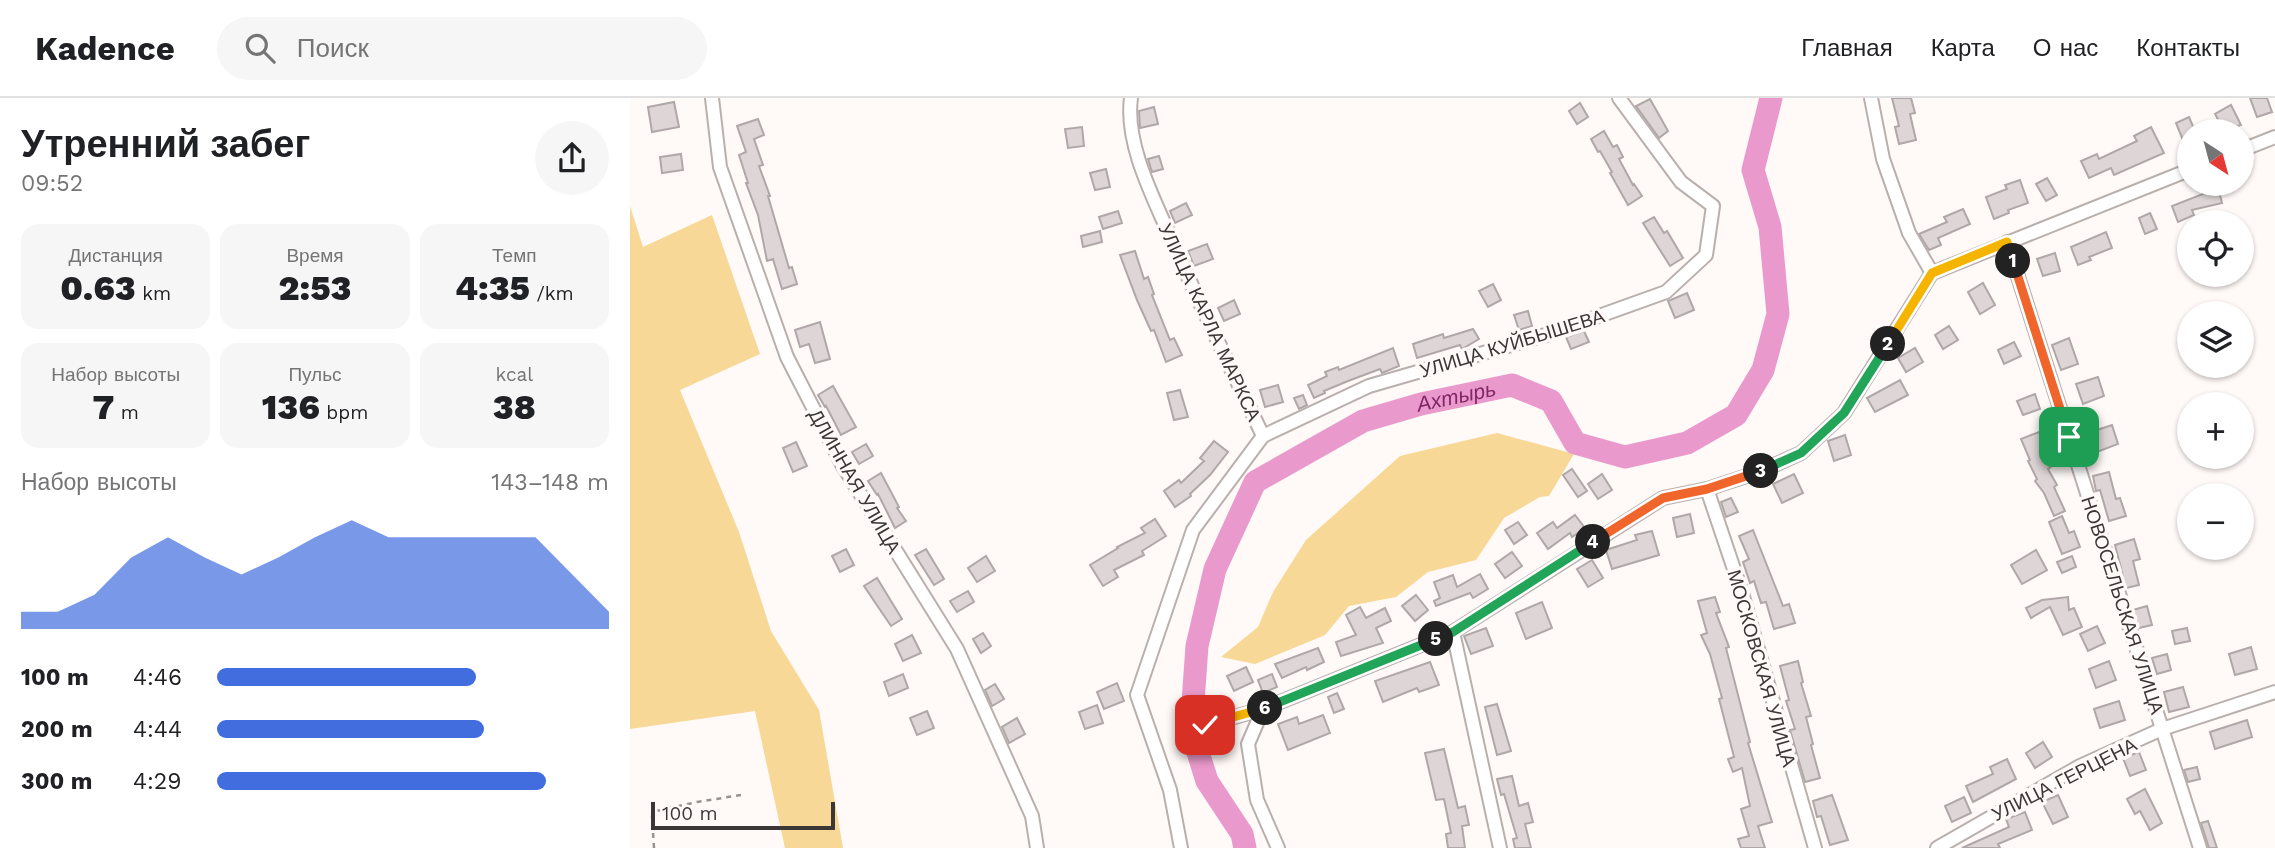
<!DOCTYPE html>
<html lang="ru">
<meta charset="utf-8">
<style>
body{margin:0;font-family:"Work Sans",sans-serif;background:#f6f6f6;color:#202124;height:100vh;display:flex;flex-direction:column;font-size:26px;white-space:nowrap}
*{box-sizing:border-box;margin:0}
p{font-size:23px;color:#757577}
.icon{flex:none;width:38px;height:38px;fill:none;stroke:currentColor;stroke-width:2;stroke-linecap:round;stroke-linejoin:round}
.map{position:relative;flex:1;overflow:hidden}
.side{display:flex;flex-direction:column;background:#fff;width:630px}
.side>*{flex:none}
.needle{width:46px;rotate:144deg}
.tools{position:absolute;left:1547px;top:21px;display:grid;gap:14px}
.tools a{display:grid;place-items:center;width:77px;height:77px;border-radius:50%;background:#fff;box-shadow:0 2px 5px #0004;font-size:35px}
.scale{position:absolute;left:21px;bottom:18px;width:184px;box-sizing:border-box;padding-left:7px;border:4px solid #3b3736;border-top:0;font-size:19px;line-height:24px;white-space:nowrap;color:#3b3736;-webkit-text-stroke:5px #fff9f7;paint-order:stroke}
.pin{position:absolute;display:grid;place-items:center;width:60px;height:60px;color:#fff;margin:-30px;border-radius:14px;box-shadow:0 4px 10px #0006}
.km{position:absolute;width:35px;height:35px;margin:-18px;border-radius:50%;background:#222;color:#fff;font-size:19px;line-height:35px;text-align:center}
.round{display:grid;place-items:center;flex:none;width:74px;height:74px;border-radius:37px;background:#f6f6f6}
.headline{display:flex;align-items:center;justify-content:space-between;height:119px;padding:0 21px}
h1{font-size:38px;font-weight:800;line-height:52px}
.figures{display:grid;grid-template-columns:repeat(3,1fr);gap:10px;height:119px;padding:7px 21px}
.figures div{display:grid;align-content:center;border-radius:18px;background:#f6f6f6;text-align:center}
.figures b{font-size:35px;font-weight:800}
.figures small{font-size:19px;font-weight:400}
.figures p{font-size:19px}
.chart{height:196px;padding:14px 21px}
.chart p{display:flex;justify-content:space-between}
.chart svg{width:100%;height:126px;margin-top:7px;fill:#426ddf;opacity:.7}
ul{padding:0 21px;list-style:none;font-size:23px}
li{display:grid;grid-template-columns:112px 84px 1fr;align-items:center;height:52px}
li i{height:18px;border-radius:9px;background:#426ddf}
header{display:flex;align-items:center;gap:42px;box-sizing:border-box;height:98px;padding:0 35px;background:#fff;border-bottom:2px solid #e0e0e0}
header strong{font-size:33px}
nav{display:flex;gap:38px;margin-inline-start:auto;font-size:24px}
.search{width:490px;height:63px;background:#f6f6f6;display:flex;align-items:center;gap:18px;box-sizing:border-box;padding:0 24px;border-radius:38px;color:#757577;font-size:26px}
main{display:flex;flex:1;min-height:0}
.map>svg:first-child{display:block}
.green{fill:#f7d896}
.lines{fill:none;stroke-linecap:round;stroke-linejoin:round}
.river{stroke:#e999cb;stroke-width:23}
.building{fill:#ded5d6;stroke:#b0a7a8;stroke-width:2}
.minor-casing{stroke:#b9b0ae;stroke-width:16}
.path{stroke:#989391;stroke-width:2.5;stroke-dasharray:5 5;stroke-linecap:butt}
.minor{stroke:#fff;stroke-width:12}
.split-1-casing{stroke:#fff;stroke-width:14}
.split-2-casing{stroke:#fff;stroke-width:14}
.split-3-casing{stroke:#fff;stroke-width:14}
.split-4-casing{stroke:#fff;stroke-width:14}
.split-5-casing{stroke:#fff;stroke-width:14}
.split-6-casing{stroke:#fff;stroke-width:14}
.split-7-casing{stroke:#fff;stroke-width:14}
.split-1{stroke:#f0652b;stroke-width:9}
.split-2{stroke:#f5b400;stroke-width:9}
.split-3{stroke:#22a559;stroke-width:9}
.split-4{stroke:#f0652b;stroke-width:9}
.split-5{stroke:#22a559;stroke-width:9}
.split-6{stroke:#22a559;stroke-width:9}
.split-7{stroke:#f5b400;stroke-width:9}
.labels{text-anchor:middle;stroke-width:7;stroke-linejoin:round;paint-order:stroke}
.street-label{font-size:19px;fill:#3b3736;stroke:#fff9f7}
.water-label{font-size:21px;font-style:italic;fill:#822766;stroke:#fff9f7}
</style>
<header>
<strong>Kadence</strong>
<div class="search"><svg class="icon" aria-label="search" viewBox="0 0 24 24"><circle cx="10" cy="10" r="6"/><path d="M15 15l6 6"/></svg>Поиск</div>
<nav><a>Главная</a><a>Карта</a><a>О нас</a><a>Контакты</a></nav>
</header>
<main>
<section class="side">
<div class="headline"><div><h1>Утренний забег</h1><p>09:52</p></div><a class="round"><svg class="icon" aria-label="share" viewBox="0 0 24 24"><path d="M12 15V3M7 8l5-5 5 5M5 13v7h14v-7"/></svg></a></div>
<div class="figures">
<div><p>Дистанция</p><b>0.63<small> km</small></b></div>
<div><p>Время</p><b>2:53</b></div>
<div><p>Темп</p><b>4:35<small> /km</small></b></div>
</div>
<div class="figures">
<div><p>Набор высоты</p><b>7<small> m</small></b></div>
<div><p>Пульс</p><b>136<small> bpm</small></b></div>
<div><p>kcal</p><b>38</b></div>
</div>
<div class="chart"><p><span>Набор высоты</span>143–148 m</p>
<svg viewBox="0 0 160 44" preserveAspectRatio="none"><path d="M0 44V38L10 38L20 32L30 19L40 12L50 19L60 25L70 19L80 12L90 6L100 12L110 12L120 12L130 12L140 12L150 25L160 38V44z"/></svg>
</div>
<ul>
<li><b>100 m</b>4:46<i style="width:66%"></i></li>
<li><b>200 m</b>4:44<i style="width:68%"></i></li>
<li><b>300 m</b>4:29<i style="width:84%"></i></li>
</ul>
</section>
<div class="map">
<svg width="1645" height="750" viewBox="0 0 1645 750">
<rect width="100%" height="100%" fill="#fff9f7"/>
<!-- green -->
<g class="green">
<path d="M0 108 13 149 82 117 130 256 50 292 109 434 141 533 189 612 213 750H155L125 613 0 631Z"/>
<path d="M867 335 944 356 919 398 910 399 874 420 846 462 798 474 766 499 719 508 695 537 625 566 591 559 628 529 643 494 676 442 770 358Z"/>
</g>
<g class="lines">
<!-- river -->
<path class="river" id="s1" d="M615 750 612 736 577 683 561 632 567 548 585 471 625 384 733 323 791 306 882 287 921 303 945 345 995 359 1057 345 1106 317 1133 272 1148 216 1140 129 1123 72 1141 0"/>
</g>
<!-- building -->
<g class="building">
<path d="M1262 0H1281L1285 15 1280 16 1286 42 1269 46 1265 29 1269 28Z"/>
<path d="M1620 0H1637L1642 14 1627 19Z"/>
<path d="M1020 1 1038 33 1029 40 1006 8Z"/>
<path d="M44 4 49 29 22 34 18 9Z"/>
<path d="M950 5 958 19 947 26 939 13Z"/>
<path d="M1601 7 1611 27 1594 33 1585 16Z"/>
<path d="M524 9 528 26 510 30 509 13Z"/>
<path d="M1559 19 1565 33H1559V57L1546 25Z"/>
<path d="M128 21 134 37 124 41 133 67 129 68 140 98H138L159 170 162 169 167 186 152 191 143 161 137 163 128 117 116 85H118L109 57 116 54 107 28Z"/>
<path d="M452 29 454 48 438 50 435 31Z"/>
<path d="M1521 29 1534 55 1484 77 1481 70 1459 80 1451 63 1467 56 1469 61 1507 43 1504 38Z"/>
<path d="M974 33 983 49 987 47 993 59 989 61 1003 87 1004 86 1012 98 998 107 980 75 982 74 970 53 968 54 961 41Z"/>
<path d="M51 56 53 72 32 75 30 59Z"/>
<path d="M529 58 533 71 522 74 518 61Z"/>
<path d="M476 71 480 89 465 92 460 75Z"/>
<path d="M1417 80 1427 97 1416 103 1406 86Z"/>
<path d="M1390 82 1398 105 1378 112 1379 115 1364 121 1356 99 1377 91 1375 87Z"/>
<path d="M1588 89 1592 105 1562 112 1564 117 1548 124 1542 108 1573 96 1572 93Z"/>
<path d="M556 105 562 117 545 125 540 113Z"/>
<path d="M1333 111 1340 126 1308 140 1311 147 1299 152 1289 136 1317 124 1314 119Z"/>
<path d="M488 113 492 125 473 131 469 119Z"/>
<path d="M1520 115 1527 131 1515 136 1509 120Z"/>
<path d="M1024 119 1034 135 1037 133 1053 160 1040 168 1013 125Z"/>
<path d="M470 133 472 144 453 149 451 138Z"/>
<path d="M1476 134 1482 150 1459 159 1461 162 1448 167 1441 149Z"/>
<path d="M577 146 583 161 564 168 558 153Z"/>
<path d="M505 153 514 181 518 179 524 196 522 197 540 242 544 240 552 257 536 264 524 232 521 233 507 202 490 157Z"/>
<path d="M1425 155 1430 173 1413 178 1407 161Z"/>
<path d="M1353 185 1365 207 1350 216 1338 194Z"/>
<path d="M863 186 871 202 858 209 849 193Z"/>
<path d="M1057 195 1064 212 1045 220 1038 203Z"/>
<path d="M604 202 610 216 594 223 588 210Z"/>
<path d="M898 213 902 228 889 232 884 217Z"/>
<path d="M190 224 200 261 185 265 179 246 170 249 165 232Z"/>
<path d="M1319 228 1328 242 1313 251 1305 237Z"/>
<path d="M843 231 849 241 832 251 830 247 787 260 783 246 813 236 814 240Z"/>
<path d="M954 233 959 244 941 251 936 239Z"/>
<path d="M1439 240 1448 266 1431 272 1422 247Z"/>
<path d="M1384 244 1391 258 1374 266 1368 252Z"/>
<path d="M763 250 769 268 752 275 750 271 718 283 694 293 695 295 684 300 678 287 697 278 695 274 708 269 709 272Z"/>
<path d="M1285 250 1293 264 1276 274 1268 260Z"/>
<path d="M1468 279 1474 298 1453 306 1446 286Z"/>
<path d="M1270 282 1278 297 1245 314 1237 300Z"/>
<path d="M648 287 653 304 635 309 630 292Z"/>
<path d="M203 288 226 329 211 337 196 308 195 309 188 297Z"/>
<path d="M550 292 558 319 544 322 537 295Z"/>
<path d="M1405 296 1410 311 1393 317 1387 303Z"/>
<path d="M673 297 677 307 669 311 664 300Z"/>
<path d="M1482 327 1488 346 1467 354 1461 334Z"/>
<path d="M1409 334 1415 349 1412 350 1422 368 1418 371 1427 387 1424 389 1435 413 1424 418 1414 395 1405 383 1407 381 1398 363 1400 362 1391 341Z"/>
<path d="M1215 337 1221 357 1204 363 1198 343Z"/>
<path d="M584 343 598 354 580 377 560 396 561 398 545 409 534 393 549 382 551 385 574 363 570 360Z"/>
<path d="M166 344 177 368 163 374 153 350Z"/>
<path d="M236 346 243 358 229 366 222 354Z"/>
<path d="M942 371 957 393 948 399 933 377Z"/>
<path d="M1479 374 1486 401 1490 400 1496 418 1479 423 1470 392 1466 393 1463 378Z"/>
<path d="M251 375 269 409 267 410 276 423 265 430 248 396 247 397 238 383Z"/>
<path d="M972 376 982 392 968 401 958 386Z"/>
<path d="M1164 376 1173 395 1152 405 1143 386Z"/>
<path d="M1101 400 1108 414 1096 419 1091 404Z"/>
<path d="M1060 416 1064 435 1047 439 1043 420Z"/>
<path d="M945 417 955 430 942 439 940 435 918 451 907 435 923 424 927 430Z"/>
<path d="M1432 418 1439 435 1444 433 1450 449 1432 456 1419 424Z"/>
<path d="M525 421 536 438 512 453 514 457 484 472 488 479 473 488 460 467 488 450 487 449 515 435 511 430Z"/>
<path d="M888 424 897 437 884 446 875 432Z"/>
<path d="M1123 432 1153 508 1159 506 1165 525 1144 531 1136 504 1131 505 1124 483 1120 485 1113 464 1119 461 1109 438Z"/>
<path d="M1022 433 1029 457 982 471 976 452 1007 442 1005 437Z"/>
<path d="M1504 441 1510 461 1503 463 1509 487 1496 490 1485 447Z"/>
<path d="M216 451 224 467 210 474 202 458Z"/>
<path d="M296 451 314 481 304 487 285 457Z"/>
<path d="M1406 452 1417 472 1392 486 1381 467Z"/>
<path d="M882 454 892 468 875 480 865 466Z"/>
<path d="M356 458 365 473 347 484 338 470Z"/>
<path d="M1442 458 1446 469 1432 475 1427 464Z"/>
<path d="M962 462 973 480 958 489 947 471Z"/>
<path d="M850 476 858 491 843 500 840 495 806 508 804 503 810 500 804 484 823 477 827 489Z"/>
<path d="M247 480 272 521 261 528 234 488Z"/>
<path d="M338 493 344 504 327 514 320 503Z"/>
<path d="M786 497 798 512 785 523 772 508Z"/>
<path d="M1085 499 1090 514 1086 515 1099 549 1096 550 1120 644 1118 645 1142 724 1128 728 1135 750H1111L1108 741 1119 738 1111 711 1120 708 1112 670 1103 674 1098 661 1104 659 1089 601 1092 600 1080 556 1071 537 1077 535 1068 503Z"/>
<path d="M1438 499 1439 512 1444 510 1452 529 1433 537 1420 509 1401 520 1396 510 1412 502Z"/>
<path d="M912 504 922 530 896 541 886 515Z"/>
<path d="M1517 508 1522 527 1509 530 1503 512Z"/>
<path d="M730 509 736 520 755 510 761 523 746 530 753 545 711 558 706 544 726 537 716 517Z"/>
<path d="M1467 528 1475 545 1458 553 1450 536Z"/>
<path d="M856 530 863 548 841 556 834 538Z"/>
<path d="M1557 530 1560 543 1545 546 1542 533Z"/>
<path d="M353 535 361 548 351 555 343 541Z"/>
<path d="M282 537 291 555 273 563 265 546Z"/>
<path d="M1621 549 1627 571 1605 577 1599 556Z"/>
<path d="M688 550 694 564 677 572 676 569 652 580 645 566Z"/>
<path d="M1537 556 1541 572 1527 576 1522 560Z"/>
<path d="M1168 563 1173 584 1171 585 1181 618 1176 619 1183 646 1181 647 1190 680 1175 684 1160 632 1165 631 1156 603 1159 602 1150 568Z"/>
<path d="M1479 563 1486 582 1466 590 1459 571Z"/>
<path d="M800 564 809 587 789 594 787 590 753 604 745 583Z"/>
<path d="M616 569 623 584 604 593 597 578Z"/>
<path d="M273 576 278 590 259 598 254 584Z"/>
<path d="M642 576 647 589 633 595 628 582Z"/>
<path d="M487 585 494 603 474 611 467 594Z"/>
<path d="M365 586 374 601 362 608 355 592Z"/>
<path d="M1553 589 1559 609 1539 614 1534 594Z"/>
<path d="M707 595 714 611 704 615 698 599Z"/>
<path d="M1489 603 1495 622 1470 630 1464 611Z"/>
<path d="M867 606 881 653 867 657 855 609Z"/>
<path d="M467 607 473 625 455 631 449 614Z"/>
<path d="M297 613 304 630 287 637 280 620Z"/>
<path d="M693 617 700 635 658 652 648 626 667 619 669 626Z"/>
<path d="M387 620 395 636 379 645 372 629Z"/>
<path d="M1617 622 1622 639 1585 651 1580 634Z"/>
<path d="M1413 644 1422 659 1405 670 1396 655Z"/>
<path d="M814 651 828 710 835 708 839 727 832 728 835 750H818L816 736 821 735 814 701 806 702 795 655Z"/>
<path d="M1509 654 1516 672 1500 678 1493 660Z"/>
<path d="M1377 661 1386 681 1343 704 1336 688 1363 676 1360 669Z"/>
<path d="M1567 669 1570 681 1558 684 1554 672Z"/>
<path d="M882 678 889 708 898 705 903 724 895 726 901 750H885L883 741 887 740 874 696 871 697 867 681Z"/>
<path d="M1515 691 1532 725 1520 732 1510 713 1505 716 1497 701Z"/>
<path d="M1202 697 1218 742 1200 747 1191 718 1187 719 1183 703Z"/>
<path d="M1428 697 1438 719 1423 726 1412 704Z"/>
<path d="M1334 699 1341 715 1322 724 1315 708Z"/>
<path d="M1395 714 1402 732 1368 746 1370 750H1332L1379 729 1376 721Z"/>
<path d="M1578 723 1587 750H1579L1571 725Z"/>
</g>
<g class="lines">
<!-- minor casing -->
<g class="minor-casing">
<g id="minor">
<path d="M82 0 90 69 157 259 213 368 327 551 402 718 407 750"/>
<path d="M501 0C495 45 522 97 540 138 569 206 602 272 633 338L563 432 507 597 540 692 551 750"/>
<path d="M1241 0 1253 61 1279 135 1302 175"/>
<path d="M1612 52 1645 39"/>
<path d="M1377 144 1570 750"/>
<path d="M633 338 739 288 919 236 1036 194 1076 157 1083 108 1051 84 989 0"/>
<path d="M1077 391 1112 495 1185 750"/>
<path d="M823 534 870 750"/>
<path d="M633 611 618 646 627 702 648 750"/>
<path d="M575 627 633 611 823 534 1033 400 1077 391 1129 374 1171 355 1214 315 1302 175 1559 72"/>
<path d="M1307 750 1450 668 1532 631 1645 594"/>
</g>
</g>
<!-- path -->
<path class="path" d="M24 750 22 718 26 713 67 704 111 697"/>
<!-- minor -->
<use href="#minor" class="minor"/>
</g>
<g class="lines">
<!-- split-1 casing -->
<g class="split-1-casing">
<path id="split-1" d="M1383 163 1439 339"/>
</g>
<!-- split-2 casing -->
<g class="split-2-casing">
<path id="split-2" d="M1258 246 1302 175 1377 144 1383 163"/>
</g>
<!-- split-3 casing -->
<g class="split-3-casing">
<path id="split-3" d="M1131 373 1171 355 1214 315 1258 246"/>
</g>
<!-- split-4 casing -->
<g class="split-4-casing">
<path id="split-4" d="M963 444 1033 400 1077 391 1131 373"/>
</g>
<!-- split-5 casing -->
<g class="split-5-casing">
<path id="split-5" d="M806 541 823 534 963 444"/>
</g>
<!-- split-6 casing -->
<g class="split-6-casing">
<path id="split-6" d="M635 610 806 541"/>
</g>
<!-- split-7 casing -->
<g class="split-7-casing">
<path id="split-7" d="M575 627 635 610"/>
</g>
<!-- split-1 -->
<use href="#split-1" class="split-1"/>
<!-- split-2 -->
<use href="#split-2" class="split-2"/>
<!-- split-3 -->
<use href="#split-3" class="split-3"/>
<!-- split-4 -->
<use href="#split-4" class="split-4"/>
<!-- split-5 -->
<use href="#split-5" class="split-5"/>
<!-- split-6 -->
<use href="#split-6" class="split-6"/>
<!-- split-7 -->
<use href="#split-7" class="split-7"/>
</g>
<g class="labels">
<!-- street labels -->
<g class="street-label">
<text transform="translate(580 224) rotate(65)" y="7">УЛИЦА КАРЛА МАРКСА</text>
<text transform="translate(882 245) rotate(-17)" y="7">УЛИЦА КУЙБЫШЕВА</text>
<text transform="translate(225 383) rotate(60)" y="7">ДЛИННАЯ УЛИЦА</text>
<text transform="translate(1493 507) rotate(72)" y="7">НОВОСЕЛЬСКАЯ УЛИЦА</text>
<text transform="translate(1132 570) rotate(74)" y="7">МОСКОВСКАЯ УЛИЦА</text>
<text transform="translate(1434 681) rotate(-27)" y="7">УЛИЦА ГЕРЦЕНА</text>
</g>
<!-- water labels -->
<g class="water-label">
<text dy="7" stroke="none"><textPath href="#s1" startOffset="611">Ахтырь</textPath></text>
</g>
</g>
</svg>
<div class="tools">
<a><svg class="needle" viewBox="-14 -14 28 28"><path d="M0-13l5 13h-10z" fill="#e53935"/><path d="M0 13l5-13h-10z" fill="#757577"/></svg></a>
<a><svg class="icon" aria-label="locate" viewBox="0 0 24 24"><circle cx="12" cy="12" r="6"/><path d="M12 2v4M12 18v4M2 12h4M18 12h4"/></svg></a>
<a><svg class="icon" aria-label="layers" viewBox="0 0 24 24"><path d="M12 4l9 5-9 5-9-5zM3 14l9 5 9-5"/></svg></a>
<a>+</a>
<a>−</a>
</div>
<div class="scale">100 m</div>
<div class="pin" style="left:1439px;top:339px;background:#1e9e55"><svg class="icon" aria-label="arrive" viewBox="0 0 24 24"><path d="M6 21V4h12l-3 4 3 4H6"/></svg></div>
<div class="pin" style="left:575px;top:627px;background:#d93025"><svg class="icon" aria-label="check" viewBox="0 0 24 24"><path d="M5 12l5 5 9-10"/></svg></div>
<b class="km" style="left:1383px;top:163px">1</b>
<b class="km" style="left:1258px;top:246px">2</b>
<b class="km" style="left:1131px;top:373px">3</b>
<b class="km" style="left:963px;top:444px">4</b>
<b class="km" style="left:806px;top:541px">5</b>
<b class="km" style="left:635px;top:610px">6</b>
</div>
</main>
